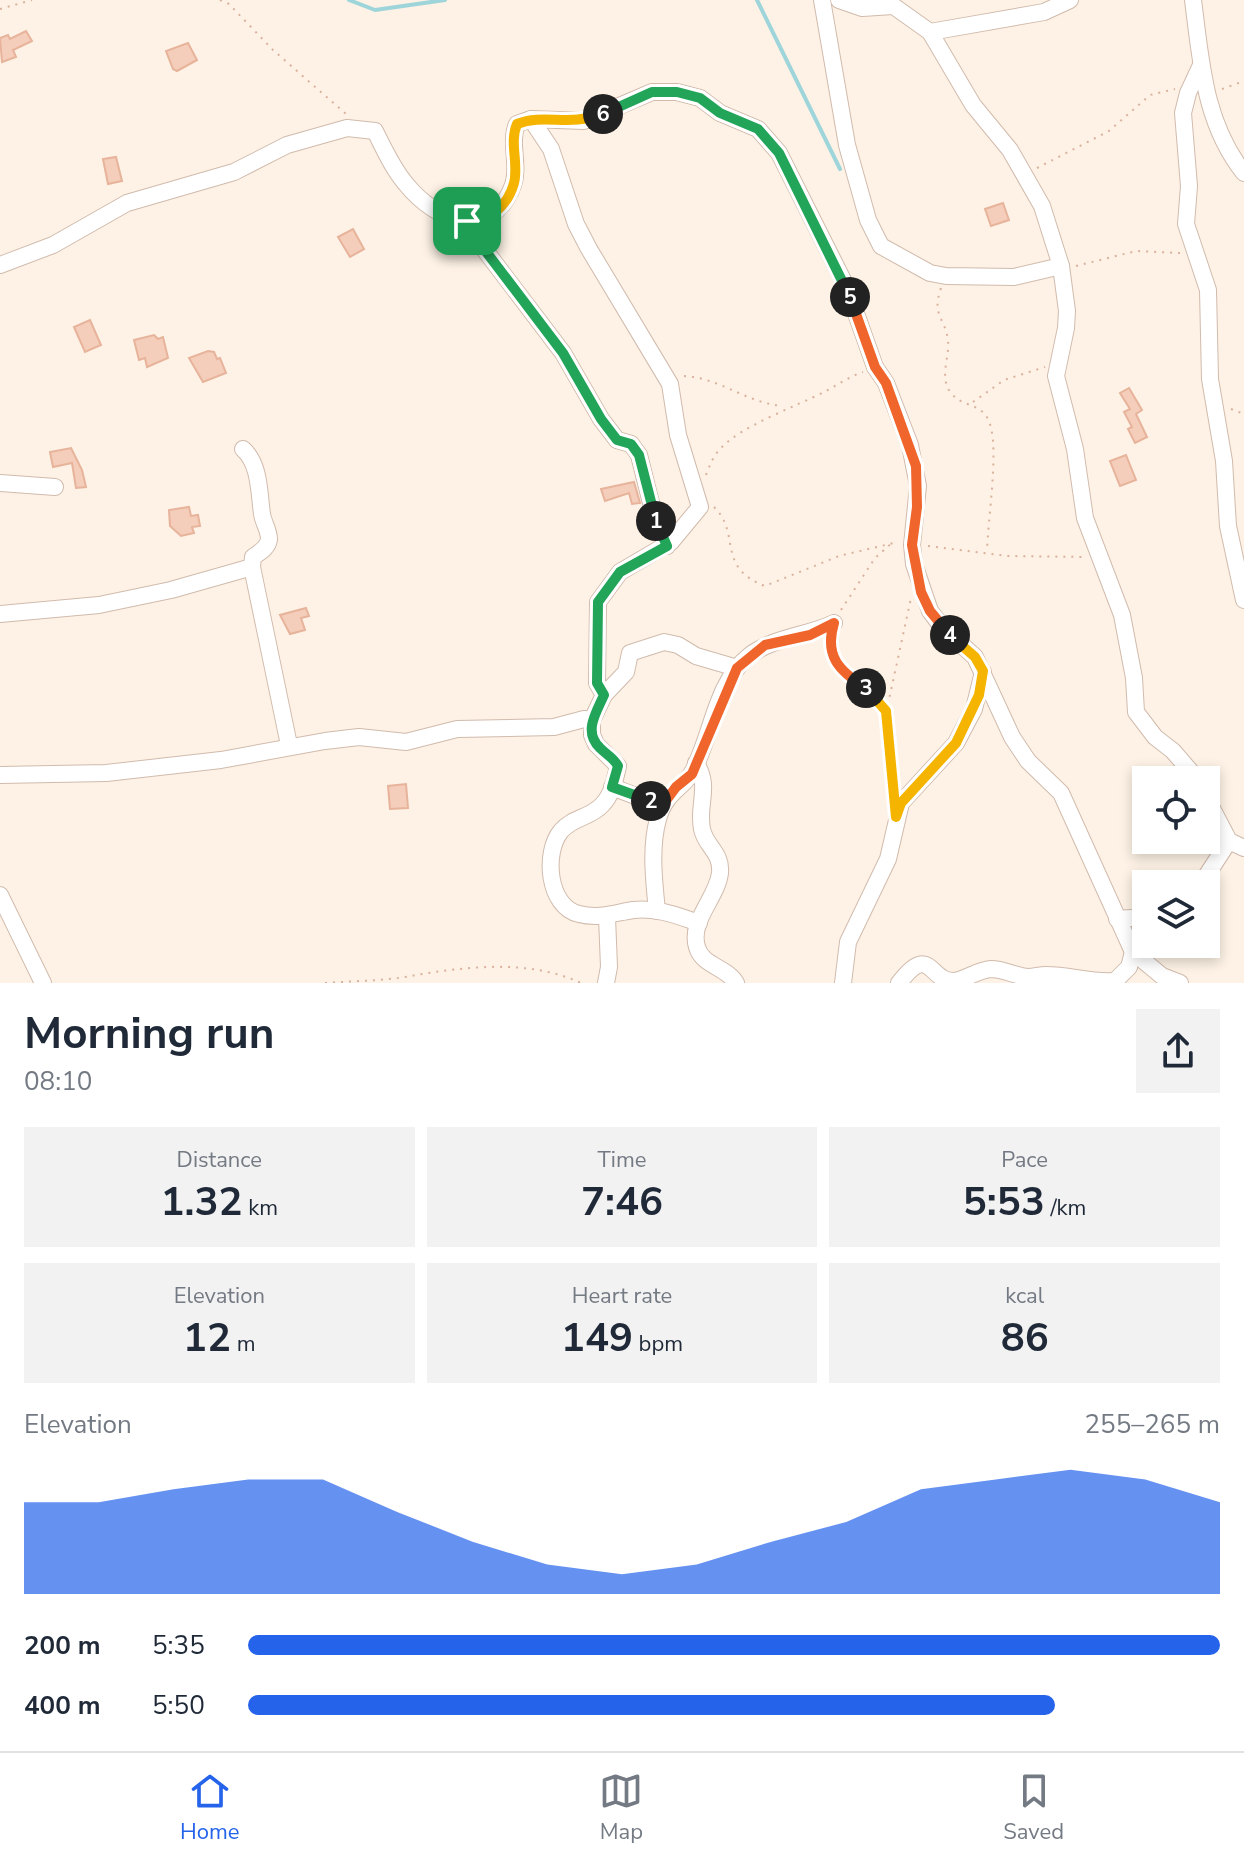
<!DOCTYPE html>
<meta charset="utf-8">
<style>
body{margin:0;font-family:"Nunito Sans",sans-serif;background:#f2f2f3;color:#1f2937;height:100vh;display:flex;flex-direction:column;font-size:30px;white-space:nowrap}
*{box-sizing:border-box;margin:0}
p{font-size:26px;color:#747a83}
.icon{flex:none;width:44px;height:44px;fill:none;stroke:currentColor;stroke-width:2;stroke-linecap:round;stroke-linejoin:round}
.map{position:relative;height:983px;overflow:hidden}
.panel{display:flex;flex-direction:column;background:#fff;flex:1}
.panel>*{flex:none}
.fabs{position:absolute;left:1132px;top:766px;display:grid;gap:16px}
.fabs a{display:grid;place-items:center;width:88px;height:88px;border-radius:0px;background:#fff;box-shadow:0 4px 12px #0003;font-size:40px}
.pin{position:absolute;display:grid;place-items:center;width:68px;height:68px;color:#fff;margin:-34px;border-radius:16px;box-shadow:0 4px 12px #0006}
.km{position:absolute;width:40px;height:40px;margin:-20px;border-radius:50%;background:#222;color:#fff;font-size:22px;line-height:40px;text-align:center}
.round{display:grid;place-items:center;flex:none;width:84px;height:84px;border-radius:0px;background:#f2f2f3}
.head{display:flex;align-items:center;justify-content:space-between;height:136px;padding:0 24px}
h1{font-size:44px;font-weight:700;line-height:60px}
.metrics{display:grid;grid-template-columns:repeat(3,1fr);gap:12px;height:136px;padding:8px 24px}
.metrics div{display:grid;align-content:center;border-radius:0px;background:#f2f2f3;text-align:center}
.metrics b{font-size:40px;font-weight:700}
.metrics small{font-size:22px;font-weight:400}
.metrics p{font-size:22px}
.chart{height:224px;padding:16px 24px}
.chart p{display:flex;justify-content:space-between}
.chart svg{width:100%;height:144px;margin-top:8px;fill:#2563eb;opacity:.7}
ul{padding:0 24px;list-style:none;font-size:26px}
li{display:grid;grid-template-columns:128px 96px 1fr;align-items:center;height:60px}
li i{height:20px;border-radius:10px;background:#2563eb}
.tabs{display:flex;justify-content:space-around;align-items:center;height:112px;border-top:2px solid #e0e1e3;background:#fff;font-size:22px;color:#747a83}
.tabs a{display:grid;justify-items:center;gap:4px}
.tabs .selected{color:#2563eb}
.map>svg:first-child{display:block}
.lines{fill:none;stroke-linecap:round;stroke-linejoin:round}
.stream{stroke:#9ed5da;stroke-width:4}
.building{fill:#f4cebb;stroke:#e7b39b;stroke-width:2}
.minor-casing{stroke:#d1bbad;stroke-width:18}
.path{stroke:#d9b19e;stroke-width:2;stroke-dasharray:2 6;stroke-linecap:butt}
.minor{stroke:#fff;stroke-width:16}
.split-1-casing{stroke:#fff;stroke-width:16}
.split-2-casing{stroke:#fff;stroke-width:16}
.split-3-casing{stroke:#fff;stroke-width:16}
.split-4-casing{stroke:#fff;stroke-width:16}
.split-5-casing{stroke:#fff;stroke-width:16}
.split-6-casing{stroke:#fff;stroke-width:16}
.split-7-casing{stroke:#fff;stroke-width:16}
.split-1{stroke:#22a559;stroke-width:10}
.split-2{stroke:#22a559;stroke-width:10}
.split-3{stroke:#f0652b;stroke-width:10}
.split-4{stroke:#f5b400;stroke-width:10}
.split-5{stroke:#f0652b;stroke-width:10}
.split-6{stroke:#22a559;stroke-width:10}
.split-7{stroke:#f5b400;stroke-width:10}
</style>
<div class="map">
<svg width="1244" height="983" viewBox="0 0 1244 983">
<rect width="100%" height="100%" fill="#fdf2e5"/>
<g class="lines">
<!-- stream -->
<g class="stream">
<path d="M349 0 375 10 445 0"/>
<path d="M757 0 840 169"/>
</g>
</g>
<!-- building -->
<g class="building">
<path d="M26 31 32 41 13 50 16 57 2 62 0 38 8 35 10 39Z"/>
<path d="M188 43 197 60 177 71 173 69 166 51Z"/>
<path d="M116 157 122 181 108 184 103 159Z"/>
<path d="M1003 203 1009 220 991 226 985 209Z"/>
<path d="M353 229 364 249 350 257 338 237Z"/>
<path d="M90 320 101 345 85 352 74 327Z"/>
<path d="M154 335 158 339 163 337 168 358 147 367 145 358 139 360 134 340Z"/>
<path d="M208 351 214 352 217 359 220 358 226 373 203 382 189 358Z"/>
<path d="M1129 388 1142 410 1136 414 1147 437 1135 443 1128 429 1132 427 1124 412 1130 409 1120 393Z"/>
<path d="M71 448 82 470 86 487 76 488 72 463 53 467 50 452Z"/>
<path d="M1126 455 1136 480 1120 486 1110 461Z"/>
<path d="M634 482 640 503 632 504 629 493 605 501 601 489Z"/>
<path d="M189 507 191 516 198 515 200 526 192 527 194 533 181 536 170 526 169 510Z"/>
<path d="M306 608 309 616 301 618 305 630 290 634 280 615Z"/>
<path d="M406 784 408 808 390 809 388 786Z"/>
</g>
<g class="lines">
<!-- minor casing -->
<g class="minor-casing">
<g id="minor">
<path d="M822 0 847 145 868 220 881 246 930 273 946 276 1014 277 1061 266"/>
<path d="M839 0 862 8 893 6"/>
<path d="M885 0 930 32 973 105 1010 150 1042 206 1061 266 1067 311 1066 328 1056 376 1075 449 1085 518 1122 615 1134 678 1136 712 1155 737 1173 751 1198 780"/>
<path d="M1193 0C1201 61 1204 123 1244 173"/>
<path d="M930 32 1044 12 1070 0"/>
<path d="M1201 65 1188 93 1183 113 1189 186 1186 224 1208 290 1210 379 1224 461 1228 526 1244 600"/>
<path d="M531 119 551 149 576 224 589 249 670 384 678 435 700 507 671 542 620 572 598 602 597 683 604 695"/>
<path d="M467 221 484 249 563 353 601 419 617 440 631 444 639 455 651 503 667 546"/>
<path d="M0 265 53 245 127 203 234 172 287 145 347 128 375 131C384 149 393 169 406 184 436 222 492 242 513 185 520 166 509 143 517 124L531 119 584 121 652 92H677L700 98 720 113 758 129 779 153 847 288 875 367 886 383 910 445 918 486 912 545 914 564 930 611 942 627 975 657 1012 737 1028 761 1061 793 1133 952 1162 976 1180 983"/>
<path d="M243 449C260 464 259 493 262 514 263 522 269 530 269 539 268 548 260 552 253 557L252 567 289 745"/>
<path d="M0 483 55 487"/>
<path d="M0 614 99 605 171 590 252 567"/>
<path d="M696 763C711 788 697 804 702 829 705 846 722 852 720 873 717 898 689 921 697 947 702 966 727 967 736 983"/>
<path d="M0 775 106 773 221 760 325 741 359 737 406 742 457 729 554 727 584 719 592 720"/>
<path d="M612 787 662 806"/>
<path d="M1206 797 1229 841 1244 848"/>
<path d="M1201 884 1229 841"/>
<path d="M0 895 43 983"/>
<path d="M657 911C654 881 650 848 658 819 666 791 683 789 693 771 712 735 716 682 749 656 773 637 807 636 834 623"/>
<path d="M1117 919 1146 917"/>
<path d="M699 923C678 916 656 907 633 910 614 913 599 919 579 914 548 907 543 853 561 831 573 817 590 818 602 805 612 795 615 780 618 766L596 744 592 735V720L604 695 626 672 630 653 664 642 678 645 696 656 737 668"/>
<path d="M606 983 609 967 607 917"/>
<path d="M843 983 848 942 888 859 901 803 956 743 974 709 983 672"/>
<path d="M899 983C931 941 929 983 955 981 967 979 977 970 991 969 1004 969 1015 976 1028 977 1034 977 1040 975 1046 975 1070 975 1091 983 1115 981L1129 967 1133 952"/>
</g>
</g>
<!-- path -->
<g class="path">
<path d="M220 0 229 4 273 50 346 114"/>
<path d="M0 9 32 0"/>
<path d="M1222 89 1244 81"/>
<path d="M1037 168 1109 131 1150 95 1175 89"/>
<path d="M1076 266 1136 251 1180 253"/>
<path d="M941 288C931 317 946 318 948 341 950 357 938 379 952 394 964 409 985 401 991 428 998 456 988 519 987 551"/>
<path d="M684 376C721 378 746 403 783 406"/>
<path d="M973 402 1004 380 1045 367"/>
<path d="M1231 409 1244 414"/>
<path d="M706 475C710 465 713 456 721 448 741 426 797 406 824 392 838 385 848 377 863 372"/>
<path d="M714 507C742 534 715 567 765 586L839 556 898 542"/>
<path d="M928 546 1007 556 1085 557"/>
<path d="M841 610 875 558 893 542"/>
<path d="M830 642C831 676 867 685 886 711"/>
<path d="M892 792 885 718 911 598"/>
<path d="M325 983C352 981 379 981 405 977 461 967 527 958 581 983"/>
</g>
<!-- minor -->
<use href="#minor" class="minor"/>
</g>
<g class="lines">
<!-- split-1 casing -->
<g class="split-1-casing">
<path id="split-1" d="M467 221 484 249 563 353 601 419 617 440 631 444 639 455 656 521"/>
</g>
<!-- split-2 casing -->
<g class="split-2-casing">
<path id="split-2" d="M651 801 612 787 618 766C614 758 607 755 600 748 583 732 596 713 604 695L597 683 598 602 620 572 667 546 656 521"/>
</g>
<!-- split-3 casing -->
<g class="split-3-casing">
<path id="split-3" d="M651 801 662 806 676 787 692 774 737 668 765 645 810 635 834 623C824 656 839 671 866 688"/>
</g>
<!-- split-4 casing -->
<g class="split-4-casing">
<path id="split-4" d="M866 688 886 711 896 817 901 803 956 743 979 695 983 671 975 657 950 635"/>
</g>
<!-- split-5 casing -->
<g class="split-5-casing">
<path id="split-5" d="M850 297 875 367 886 383 916 466 917 507 912 545 921 592 930 611 950 635"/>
</g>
<!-- split-6 casing -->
<g class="split-6-casing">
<path id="split-6" d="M603 114 652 92H677L700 98 720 113 758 129 779 153 850 297"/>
</g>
<!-- split-7 casing -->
<g class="split-7-casing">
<path id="split-7" d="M467 221C490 222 508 205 514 183 519 164 509 143 517 124 545 113 568 127 603 114"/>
</g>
<!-- split-1 -->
<use href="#split-1" class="split-1"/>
<!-- split-2 -->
<use href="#split-2" class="split-2"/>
<!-- split-3 -->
<use href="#split-3" class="split-3"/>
<!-- split-4 -->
<use href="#split-4" class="split-4"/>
<!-- split-5 -->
<use href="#split-5" class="split-5"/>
<!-- split-6 -->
<use href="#split-6" class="split-6"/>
<!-- split-7 -->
<use href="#split-7" class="split-7"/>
</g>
</svg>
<div class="fabs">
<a><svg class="icon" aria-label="locate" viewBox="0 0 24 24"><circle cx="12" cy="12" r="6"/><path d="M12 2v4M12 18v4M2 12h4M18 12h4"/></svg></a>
<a><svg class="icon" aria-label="layers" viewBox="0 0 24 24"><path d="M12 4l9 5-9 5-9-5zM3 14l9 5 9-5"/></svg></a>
</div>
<div class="pin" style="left:467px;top:221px;background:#1e9e55"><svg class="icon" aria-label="arrive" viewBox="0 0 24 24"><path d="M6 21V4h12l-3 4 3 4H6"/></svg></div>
<b class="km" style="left:656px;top:521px">1</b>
<b class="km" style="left:651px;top:801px">2</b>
<b class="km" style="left:866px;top:688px">3</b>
<b class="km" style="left:950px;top:635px">4</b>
<b class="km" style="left:850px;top:297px">5</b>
<b class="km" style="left:603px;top:114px">6</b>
</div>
<section class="panel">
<div class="head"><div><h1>Morning run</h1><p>08:10</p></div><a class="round"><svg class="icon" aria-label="share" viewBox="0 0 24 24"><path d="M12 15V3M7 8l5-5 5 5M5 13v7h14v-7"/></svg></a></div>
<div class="metrics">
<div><p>Distance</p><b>1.32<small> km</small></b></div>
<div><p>Time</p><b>7:46</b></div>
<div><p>Pace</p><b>5:53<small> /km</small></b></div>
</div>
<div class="metrics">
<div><p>Elevation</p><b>12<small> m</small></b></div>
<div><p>Heart rate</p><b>149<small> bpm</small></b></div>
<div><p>kcal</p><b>86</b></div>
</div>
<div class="chart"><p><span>Elevation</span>255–265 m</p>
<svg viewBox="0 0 160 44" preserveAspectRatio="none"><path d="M0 44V16L10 16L20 12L30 9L40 9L50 19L60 28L70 35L80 38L90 35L100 28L110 22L120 12L130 9L140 6L150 9L160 16V44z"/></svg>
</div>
<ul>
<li><b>200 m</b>5:35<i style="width:100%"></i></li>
<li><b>400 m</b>5:50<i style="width:83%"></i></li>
</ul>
</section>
<nav class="tabs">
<a class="selected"><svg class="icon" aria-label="home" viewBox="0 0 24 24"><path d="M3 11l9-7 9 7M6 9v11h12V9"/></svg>Home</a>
<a><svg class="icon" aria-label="map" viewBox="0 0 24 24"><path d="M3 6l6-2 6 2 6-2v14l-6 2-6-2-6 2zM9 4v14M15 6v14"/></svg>Map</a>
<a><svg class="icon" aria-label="saved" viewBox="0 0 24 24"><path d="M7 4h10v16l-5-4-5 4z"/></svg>Saved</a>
</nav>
